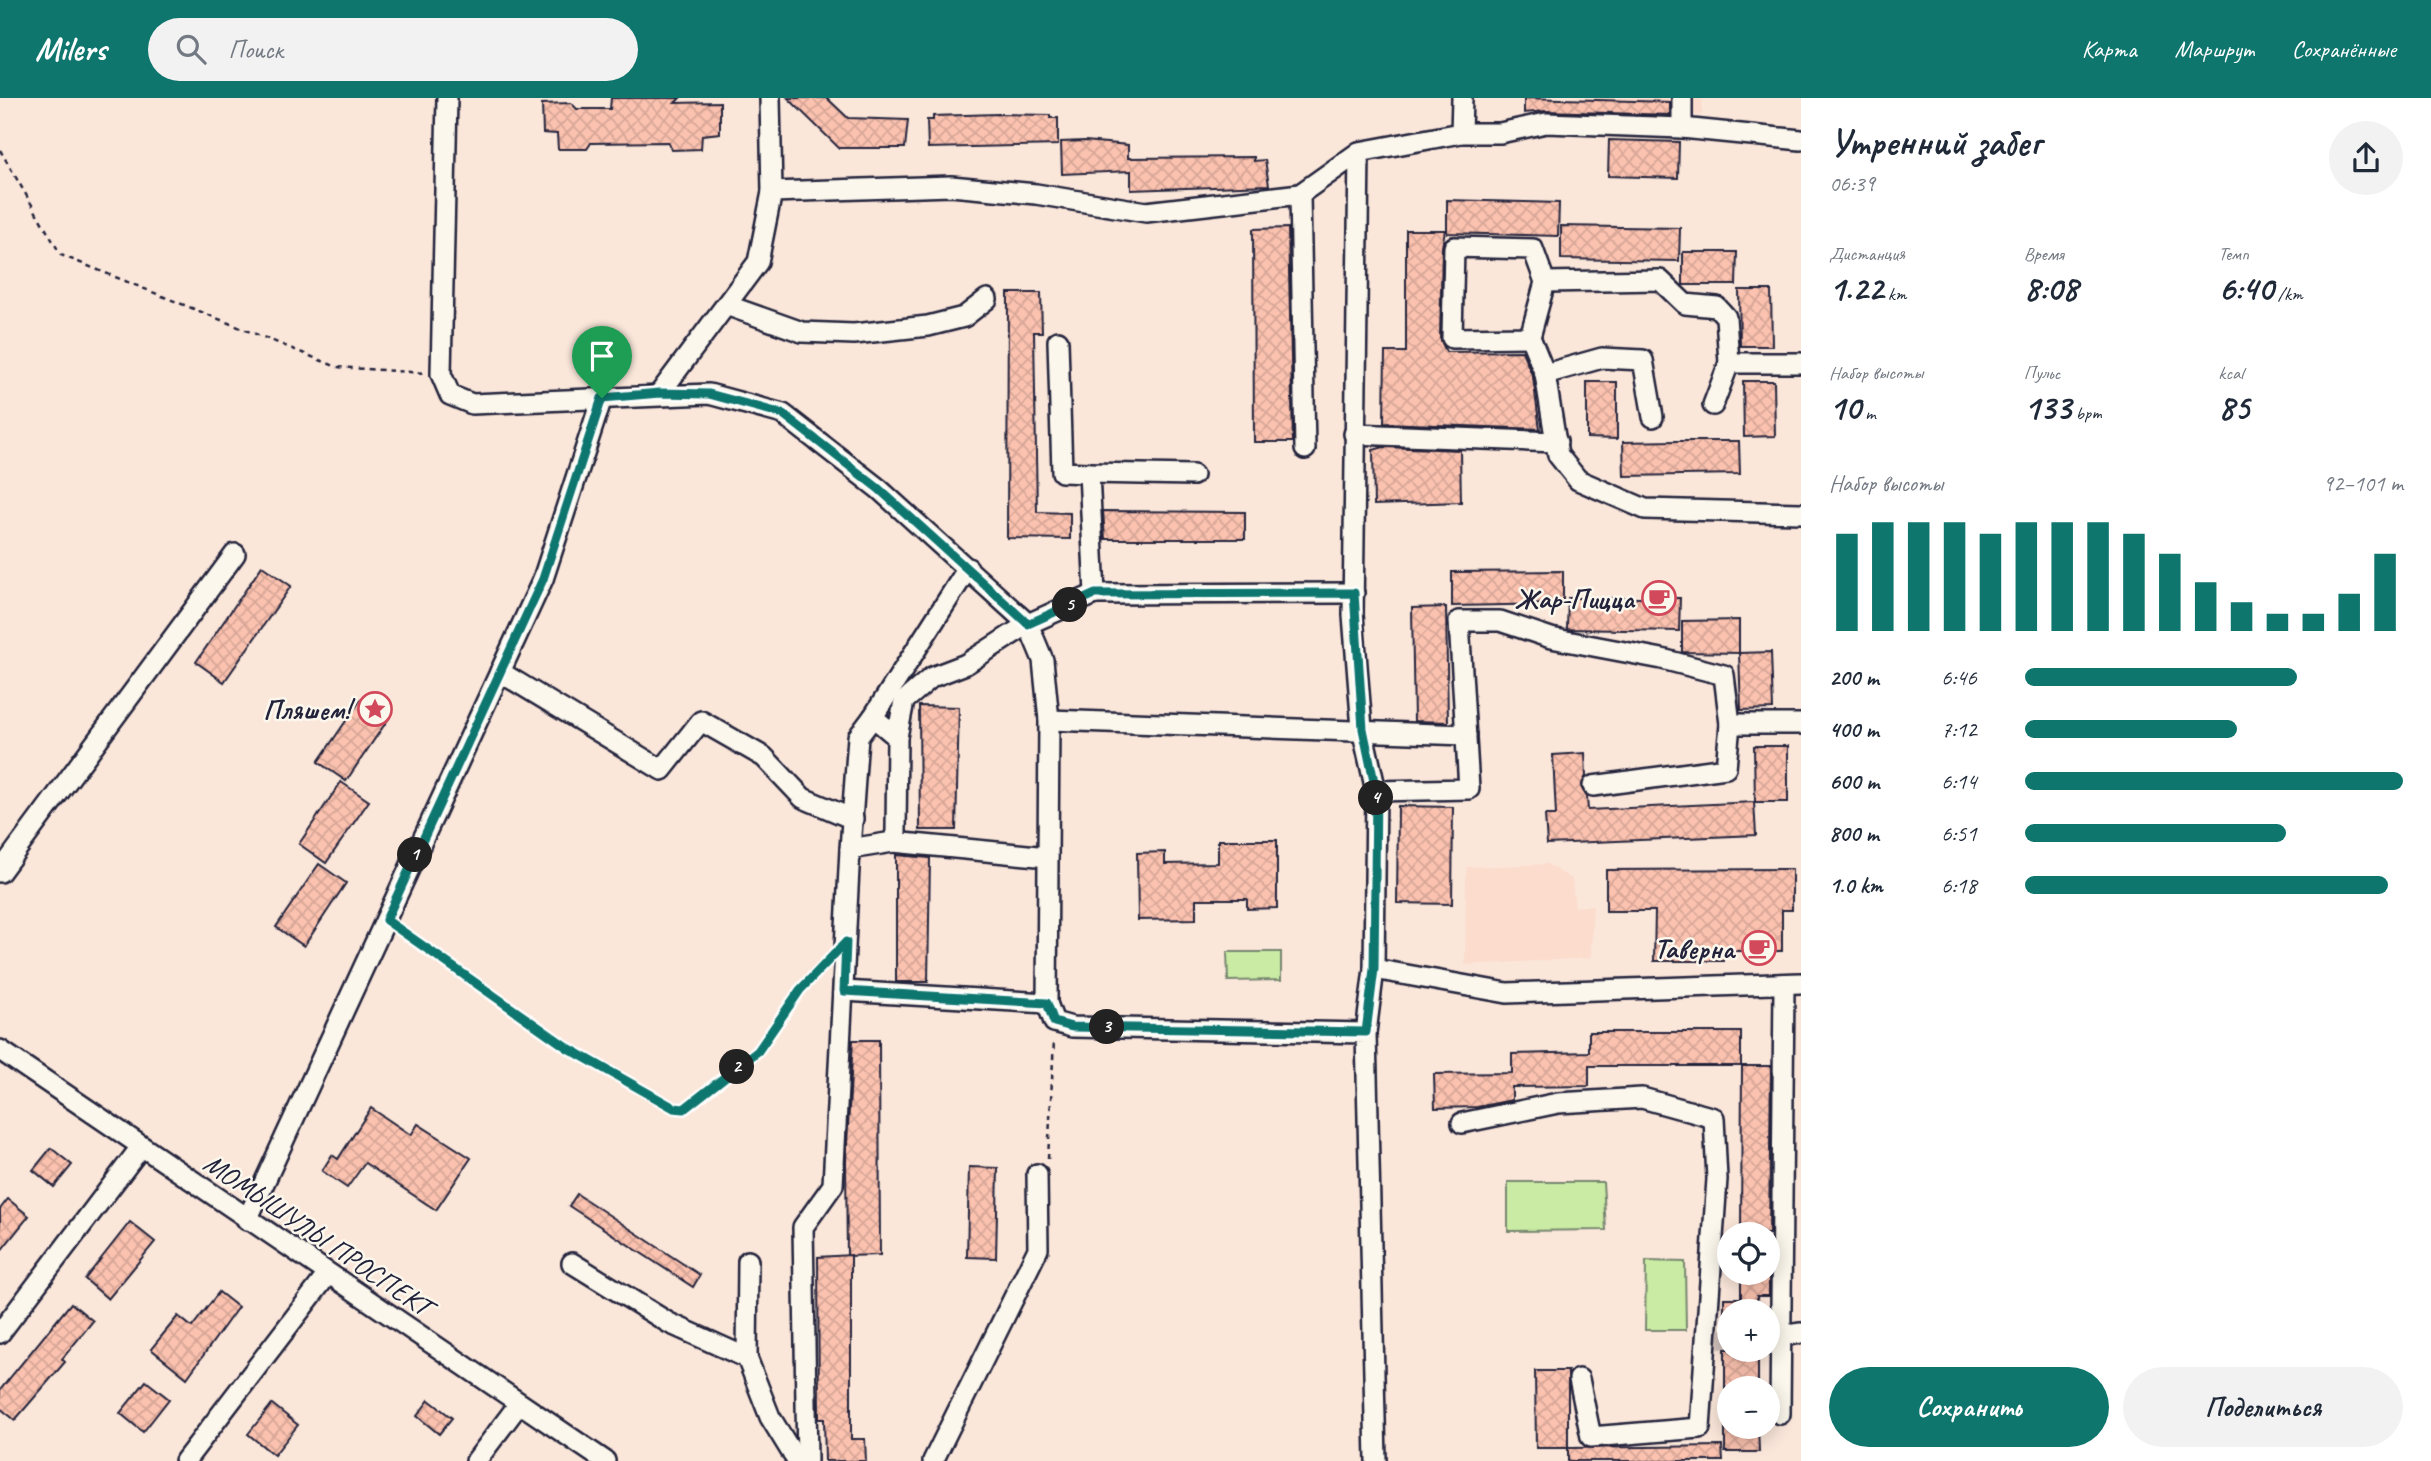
<!DOCTYPE html>
<html lang="ru">
<meta charset="utf-8">
<style>
body{margin:0;font-family:Caveat,sans-serif;background:#f2f2f3;color:#1f2937;height:100vh;display:flex;flex-direction:column;font-size:26px;white-space:nowrap}
*{box-sizing:border-box;margin:0}
p{font-size:23px;color:#747a83}
.icon{flex:none;width:38px;height:38px;fill:none;stroke:currentColor;stroke-width:2;stroke-linecap:round;stroke-linejoin:round}
.map{position:relative;flex:1;overflow:hidden}
.side{display:flex;flex-direction:column;background:#fff;width:630px}
.side>*{flex:none}
.tools{position:absolute;left:1717px;top:1124px;display:grid;gap:14px}
.tools a{display:grid;place-items:center;width:63px;height:63px;border-radius:50%;background:#fff;box-shadow:0 4px 18px #0003;font-size:35px}
.pin{position:absolute;display:grid;place-items:center;width:60px;height:60px;color:#fff;margin:-72px -30px;border-radius:50% 50% 50% 0;rotate:-45deg;box-shadow:0 0 7px #0007}
.pin .icon{rotate:45deg}
.km{position:absolute;width:35px;height:35px;margin:-18px;border-radius:50%;background:#222;color:#fff;font-size:19px;line-height:35px;text-align:center}
.round{display:grid;place-items:center;flex:none;width:74px;height:74px;border-radius:37px;background:#f2f2f3}
.headline{display:flex;align-items:center;justify-content:space-between;height:119px;padding:0 28px}
h1{font-size:38px;font-weight:800;line-height:52px}
.metrics{display:grid;grid-template-columns:repeat(3,1fr);gap:10px;height:119px;padding:7px 28px}
.metrics div{display:grid;align-content:center}
.metrics b{font-size:35px;font-weight:800}
.metrics small{font-size:19px;font-weight:400}
.metrics p{font-size:19px}
.chart{height:196px;padding:14px 28px}
.chart p{display:flex;justify-content:space-between}
.chart svg{width:100%;height:126px;margin-top:7px;stroke:#0f766e;stroke-width:6}
.action{display:flex;gap:14px;margin-top:auto;padding:14px 28px}
.action a{flex:1;height:80px;border-radius:42px;background:#0f766e;color:#fff;font-size:28px;font-weight:800;line-height:80px;text-align:center}
.action a+a{background:#f2f2f3;color:#1f2937}
ul{padding:0 28px;list-style:none;font-size:23px}
li{display:grid;grid-template-columns:112px 84px 1fr;align-items:center;height:52px}
li i{height:18px;border-radius:9px;background:#0f766e}
header{display:flex;align-items:center;gap:42px;box-sizing:border-box;height:98px;padding:0 35px;background:#0f766e;color:#fff}
header strong{font-size:33px}
nav{display:flex;gap:38px;margin-inline-start:auto;font-size:24px}
.search{width:490px;height:63px;background:#f2f2f3;display:flex;align-items:center;gap:18px;box-sizing:border-box;padding:0 24px;border-radius:38px;color:#747a83;font-size:26px}
main{display:flex;flex:1;min-height:0}
.map>svg:first-child{display:block}
.built{fill:#fbdccd}
.green{fill:#caeba3;stroke:#76866f;stroke-width:2}
.building{fill:url(#building-cross-hatch);stroke:#22223b;stroke-width:2}
.lines{fill:none;stroke-linecap:round;stroke-linejoin:round}
.minor-tunnel{stroke:#d0c0ba;stroke-width:19;stroke-dasharray:19 10;stroke-linecap:butt}
.minor-casing{stroke:#22223b;stroke-width:24}
.path{stroke:#22223b;stroke-width:2.5;stroke-dasharray:5 5;stroke-linecap:butt}
.minor{stroke:#fbf7ec;stroke-width:19}
.route-casing{stroke:#fff;stroke-width:14}
.route{stroke:#0f766e;stroke-width:9}
.labels{text-anchor:middle;stroke-width:5;stroke-linejoin:round;paint-order:stroke}
.poi-label{font-size:28px;font-weight:bold;fill:#22223b;stroke:#fbf7ec;text-anchor:end}
.street-label{font-size:28px;fill:#22223b;stroke:#fbf7ec}
</style>
<header>
<strong>Milers</strong>
<div class="search"><svg class="icon" aria-label="search" viewBox="0 0 24 24"><circle cx="10" cy="10" r="6"/><path d="M15 15l6 6"/></svg>Поиск</div>
<nav><a>Карта</a><a>Маршрут</a><a>Сохранённые</a></nav>
</header>
<main>
<div class="map">
<svg width="1801" height="1363" viewBox="0 0 1801 1363">
<defs>
<pattern id="building-cross-hatch" width="8" height="8" patternUnits="userSpaceOnUse" patternTransform="scale(1.75)"><rect width="8" height="8" fill="#fbc2af"/><path d="M0 0l8 8M0 8l8-8" fill="none" stroke="#d7a697"/></pattern>
</defs>
<rect width="100%" height="100%" fill="#fbe7da"/>
<filter id="ink" filterUnits="userSpaceOnUse"><feTurbulence type="fractalNoise" baseFrequency=".0143" numOctaves="2"/><feDisplacementMap in="SourceGraphic" scale="14" xChannelSelector="R" yChannelSelector="G"/><feConvolveMatrix kernelMatrix="1 2 1 2 8 2 1 2 1" color-interpolation-filters="sRGB"/></filter>
<g filter="url(#ink)">
<!-- built -->
<g class="built">
<path d="M1524 0H1702V17L1524 15Z"/>
<path d="M1547 766 1572 781 1575 809 1593 807 1591 860 1465 867 1466 769Z"/>
</g>
<!-- green -->
<g class="green">
<path d="M1227 854H1281V882L1228 883Z"/>
<path d="M1508 1084H1603L1606 1132 1508 1133Z"/>
<path d="M1646 1163 1685 1164 1686 1232H1645Z"/>
</g>
<!-- building -->
<g class="building">
<path d="M611 0H680L675 5 720 4V35L702 37 701 51 672 52 668 44 591 45 587 51H558L557 36 543 35 542 6 571 5 577 11H610Z"/>
<path d="M788 0H827L848 20 908 22 905 50H839Z"/>
<path d="M1524 0 1670 4V17L1546 13 1524 15Z"/>
<path d="M998 16 1050 17V20H1058V47L928 50 927 22H933V18Z"/>
<path d="M1609 42 1679 44 1678 80 1608 78Z"/>
<path d="M1085 43 1128 47V60L1254 59V63L1265 62 1269 87 1131 92V73L1062 76 1061 44Z"/>
<path d="M1447 102 1559 105 1558 138 1447 135Z"/>
<path d="M1561 128 1680 130 1679 163 1561 161Z"/>
<path d="M1288 130 1293 344H1254L1253 131Z"/>
<path d="M1406 132H1445L1442 149 1440 240 1446 254 1522 253 1533 279 1540 331 1384 325 1385 254H1406Z"/>
<path d="M1683 154H1737L1736 187H1683Z"/>
<path d="M1739 192H1771L1772 248H1740Z"/>
<path d="M1008 195H1041L1042 234H1034L1037 414 1070 415V441L1007 440Z"/>
<path d="M1743 283H1774L1775 338 1744 339Z"/>
<path d="M1587 284H1617V341L1587 340Z"/>
<path d="M1676 343H1739L1740 376 1624 378 1623 344Z"/>
<path d="M1384 349 1460 352 1461 404 1374 407 1373 352Z"/>
<path d="M1103 413 1245 414V441H1105Z"/>
<path d="M262 468 291 488 224 584 196 564Z"/>
<path d="M1563 473V506L1452 508V474Z"/>
<path d="M1568 500H1680L1679 533 1567 531Z"/>
<path d="M1446 509 1448 624 1414 623 1412 510Z"/>
<path d="M1739 522V555L1682 554V523Z"/>
<path d="M1771 554 1773 611 1741 612 1739 555Z"/>
<path d="M361 601 389 620 346 683 318 664Z"/>
<path d="M919 608 959 609 956 732H920Z"/>
<path d="M1754 648H1788V704H1755Z"/>
<path d="M1585 655 1586 678 1581 689 1587 699 1588 712 1754 704 1756 737 1547 746 1545 717H1556L1553 657Z"/>
<path d="M341 684 369 703 326 765 299 746Z"/>
<path d="M1398 708 1453 709 1452 806 1397 805Z"/>
<path d="M1218 742H1277V810L1247 811V801H1196V821L1138 822 1137 755 1165 754V766L1218 765Z"/>
<path d="M896 757 930 760 928 884H896Z"/>
<path d="M319 766 346 785 304 848 276 829Z"/>
<path d="M1792 771V812H1782V853H1724V863H1654L1655 813H1606V772Z"/>
<path d="M1589 934H1741V968H1589V988L1512 989V1002L1477 1009 1435 1010 1434 976 1512 975V956L1589 954Z"/>
<path d="M853 942H879L880 1157 847 1158 846 1064Z"/>
<path d="M1742 968H1771L1769 1136H1741Z"/>
<path d="M371 1010 411 1037 418 1026 471 1060 436 1112 365 1065 347 1090 322 1073 332 1057 338 1061Z"/>
<path d="M51 1050 72 1067 54 1089 33 1072Z"/>
<path d="M969 1069 998 1070 996 1160 967 1159Z"/>
<path d="M577 1096 700 1177 693 1189 569 1108Z"/>
<path d="M8 1101 29 1118 0 1154V1111Z"/>
<path d="M130 1124 155 1144 108 1201 85 1181Z"/>
<path d="M851 1157V1341H865L866 1363H825L824 1321H819L818 1159Z"/>
<path d="M1741 1174H1769V1198H1757L1758 1213H1724V1200H1741Z"/>
<path d="M219 1194 238 1209 187 1280 151 1251 178 1218 192 1229Z"/>
<path d="M71 1205 93 1223 62 1261 65 1264 15 1322 0 1310V1292Z"/>
<rect x="1725" y="1251" width="33" height="39"/>
<path d="M1535 1273H1568V1350H1536Z"/>
<path d="M146 1283 169 1301 143 1334 120 1315Z"/>
<path d="M429 1302 452 1320 439 1336 417 1318Z"/>
<path d="M272 1306 298 1327 274 1357 248 1336Z"/>
<path d="M1725 1328H1758L1759 1354H1725Z"/>
<path d="M1722 1348 1723 1363H1568V1350Z"/>
</g>
<g class="lines">
<!-- minor-tunnel -->
<path class="minor-tunnel" d="M1718 1241 1729 1240"/>
<!-- minor casing -->
<g class="minor-casing">
<g id="minor">
<path d="M447 0 441 276 450 297 472 306 709 296 783 316 879 391 1028 526 1043 562 1049 622 1047 905 1054 924 1072 929 1366 935 1376 1363"/>
<path d="M770 0 772 94"/>
<path d="M1462 0 1461 35H1500L1546 25 1682 30 1801 42"/>
<path d="M1682 30V0"/>
<path d="M1454 149 1533 151 1545 184 1530 239 1452 240Z"/>
<path d="M1545 184 1660 182 1685 206 1717 209 1726 219 1729 265H1801"/>
<path d="M726 207 802 234 854 236 928 228 964 219 987 201"/>
<path d="M1530 239 1545 276 1602 260 1643 262 1653 319"/>
<path d="M1058 243 1062 374 1089 375"/>
<path d="M1545 276 1558 357 1578 382 1645 411 1801 415"/>
<path d="M660 295 758 164 772 94 951 88 1036 96 1146 114 1300 96"/>
<path d="M1713 307 1729 265"/>
<path d="M1354 336 1557 344"/>
<path d="M1305 351 1300 96 1359 54"/>
<path d="M1193 377 1089 375 1095 496 1354 495"/>
<path d="M500 574 662 672 701 623 764 659 803 700 853 721"/>
<path d="M1049 622 1466 637"/>
<path d="M897 639 904 603 932 579 966 566 1028 526 1095 496"/>
<path d="M1593 688 1726 670 1730 626"/>
<path d="M1376 693 1469 691 1459 523H1500L1551 540 1662 561 1724 577 1730 626H1801"/>
<path d="M893 744 1048 759"/>
<path d="M850 751 858 639 873 619"/>
<path d="M0 774 235 456"/>
<path d="M1374 871 1507 895 1801 885"/>
<path d="M844 893 1047 905"/>
<path d="M1366 935 1374 871 1376 693 1362 631 1353 517 1359 54 1461 35"/>
<path d="M0 952 605 1363"/>
<path d="M1462 1025 1558 1005 1642 1000 1714 1020 1717 1081 1700 1330 1591 1339 1579 1281"/>
<path d="M247 1122 543 481 602 300"/>
<path d="M572 1165 669 1225 747 1260 770 1319 797 1363"/>
<path d="M0 1235 141 1049"/>
<path d="M1780 1238 1801 1235"/>
<path d="M747 1260 748 1163"/>
<path d="M1780 1316 1784 887"/>
<path d="M185 1363 328 1176"/>
<path d="M476 1363 519 1306"/>
<path d="M807 1363 803 1129 833 1087 850 751 893 744 896 734 897 639 873 619 968 470"/>
<path d="M933 1363 1038 1151 1037 1076"/>
</g>
</g>
<!-- path -->
<g class="path">
<path d="M0 52 61 157 337 269 425 275"/>
<path d="M400 832 568 950 674 1011H684L758 953 800 892 826 865"/>
<path d="M1048 1061 1054 942"/>
</g>
<!-- minor -->
<use href="#minor" class="minor"/>
</g>
</g>
<g class="lines" filter="url(#ink)">
<!-- route casing -->
<g class="route-casing">
<path id="route" d="M660 295 709 296 783 316 879 391 1028 526 1095 496 1354 495 1363 631 1376 693 1374 871 1366 934 1072 929 1054 924 1047 905 844 893 846 844 800 892 758 953 684 1011 674 1010 568 950 386 822 543 481 602 300Z"/>
</g>
<!-- route -->
<use href="#route" class="route"/>
</g>
<!-- icons -->
<defs>
<g id="cafe-ring" transform="scale(1.75)"><circle r="9.5" fill="#fbf7ec" stroke="#d1495b" stroke-width="1.5"/><path d="M-5.5-4.5H6V0H3Q3 3.5 0 3.5H-2.5Q-5.5 3.5-5.5 0ZM3-3.2v2h1.7v-2ZM-6 4.5H4V6H-6Z" fill="#d1495b"/></g>
<g id="sight-ring" transform="scale(1.75)"><circle r="9.5" fill="#fbf7ec" stroke="#d1495b" stroke-width="1.5"/><path d="M0-6L1.8-2.2L6-1.7L2.9 1.2L3.7 5.4L0 3.3L-3.7 5.4L-2.9 1.2L-6-1.7L-1.8-2.2Z" fill="#d1495b"/></g>
</defs>
<g fill-rule="evenodd">
<use href="#cafe-ring" x="1659" y="500"/>
<use href="#sight-ring" x="375" y="611"/>
<use href="#cafe-ring" x="1759" y="850"/>
</g>
<g class="labels">
<!-- poi labels -->
<g class="poi-label">
<text x="1634" y="510">Жар-Пицца</text>
<text x="350" y="621">Пляшем!</text>
<text x="1734" y="860">Таверна</text>
</g>
<!-- street labels -->
<g class="street-label">
<text transform="translate(318 1136) rotate(34)" y="10">МОМЫШУЛЫ ПРОСПЕКТ</text>
</g>
</g>
</svg>
<div class="tools">
<a><svg class="icon" aria-label="locate" viewBox="0 0 24 24"><circle cx="12" cy="12" r="6"/><path d="M12 2v4M12 18v4M2 12h4M18 12h4"/></svg></a>
<a>+</a>
<a>−</a>
</div>
<div class="pin" style="left:602px;top:300px;background:#1e9e55"><svg class="icon" aria-label="arrive" viewBox="0 0 24 24"><path d="M6 21V4h12l-3 4 3 4H6"/></svg></div>
<b class="km" style="left:415px;top:757px">1</b>
<b class="km" style="left:737px;top:969px">2</b>
<b class="km" style="left:1107px;top:929px">3</b>
<b class="km" style="left:1376px;top:700px">4</b>
<b class="km" style="left:1070px;top:507px">5</b>
</div>
<section class="side">
<div class="headline"><div><h1>Утренний забег</h1><p>06:39</p></div><a class="round"><svg class="icon" aria-label="share" viewBox="0 0 24 24"><path d="M12 15V3M7 8l5-5 5 5M5 13v7h14v-7"/></svg></a></div>
<div class="metrics">
<div><p>Дистанция</p><b>1.22<small> km</small></b></div>
<div><p>Время</p><b>8:08</b></div>
<div><p>Темп</p><b>6:40<small> /km</small></b></div>
</div>
<div class="metrics">
<div><p>Набор высоты</p><b>10<small> m</small></b></div>
<div><p>Пульс</p><b>133<small> bpm</small></b></div>
<div><p>kcal</p><b>85</b></div>
</div>
<div class="chart"><p><span>Набор высоты</span>92–101 m</p>
<svg viewBox="0 0 160 44" preserveAspectRatio="none"><path d="M5 44V10M15 44V6M25 44V6M35 44V6M45 44V10M55 44V6M65 44V6M75 44V6M85 44V10M95 44V17M105 44V27M115 44V34M125 44V38M135 44V38M145 44V31M155 44V17"/></svg>
</div>
<ul>
<li><b>200 m</b>6:46<i style="width:72%"></i></li>
<li><b>400 m</b>7:12<i style="width:56%"></i></li>
<li><b>600 m</b>6:14<i style="width:100%"></i></li>
<li><b>800 m</b>6:51<i style="width:69%"></i></li>
<li><b>1.0 km</b>6:18<i style="width:96%"></i></li>
</ul>
<div class="action"><a>Сохранить</a><a>Поделиться</a></div>
</section>
</main>
